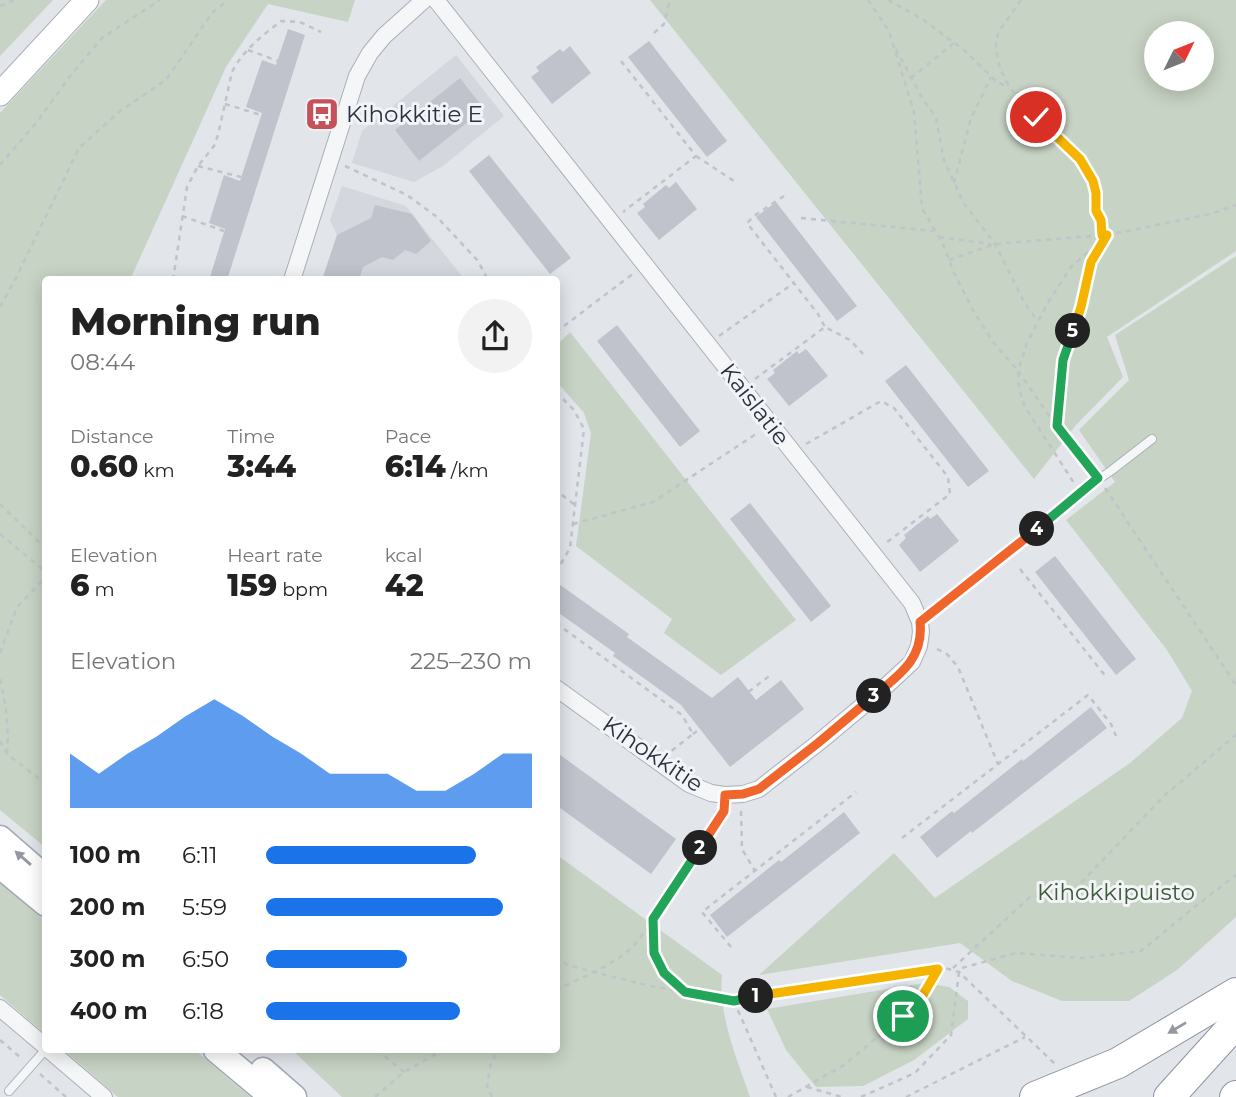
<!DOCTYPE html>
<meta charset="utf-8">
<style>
body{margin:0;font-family:Montserrat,sans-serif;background:#f2f2f2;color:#222;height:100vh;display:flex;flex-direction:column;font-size:26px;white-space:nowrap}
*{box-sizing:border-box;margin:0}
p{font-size:23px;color:#767676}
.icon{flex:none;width:38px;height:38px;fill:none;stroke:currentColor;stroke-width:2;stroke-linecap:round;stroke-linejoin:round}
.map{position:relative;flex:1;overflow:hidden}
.side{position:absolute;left:42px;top:276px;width:518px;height:777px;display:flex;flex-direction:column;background:#fff;border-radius:7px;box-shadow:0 4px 18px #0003}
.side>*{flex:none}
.needle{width:46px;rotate:47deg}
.controls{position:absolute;left:1144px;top:21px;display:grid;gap:14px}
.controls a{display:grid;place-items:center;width:70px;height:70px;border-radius:50%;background:#fff;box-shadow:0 4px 18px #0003;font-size:35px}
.pin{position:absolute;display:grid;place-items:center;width:60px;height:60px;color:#fff;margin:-30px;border:4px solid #fff;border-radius:50%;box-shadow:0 2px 7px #0007}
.km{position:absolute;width:35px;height:35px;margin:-18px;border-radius:50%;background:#222;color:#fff;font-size:19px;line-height:35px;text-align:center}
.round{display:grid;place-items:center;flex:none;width:74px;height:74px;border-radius:37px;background:#f2f2f2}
.overview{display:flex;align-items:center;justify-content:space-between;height:119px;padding:0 28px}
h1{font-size:38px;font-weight:800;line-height:52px}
.metrics{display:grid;grid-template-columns:repeat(3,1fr);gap:10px;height:119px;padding:7px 28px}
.metrics div{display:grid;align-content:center}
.metrics b{font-size:30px;font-weight:800}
.metrics small{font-size:19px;font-weight:400}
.metrics p{font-size:19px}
.chart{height:196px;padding:14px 28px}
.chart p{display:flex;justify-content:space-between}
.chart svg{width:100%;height:126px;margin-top:7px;fill:#1a73e8;opacity:.7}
ul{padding:0 28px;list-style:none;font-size:23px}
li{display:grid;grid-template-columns:112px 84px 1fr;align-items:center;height:52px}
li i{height:18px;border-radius:9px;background:#1a73e8}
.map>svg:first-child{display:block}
.built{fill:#d4d7de}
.green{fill:#c7d3c4;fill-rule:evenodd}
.building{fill:#c0c3cc}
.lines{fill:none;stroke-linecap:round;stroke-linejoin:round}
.lane-casing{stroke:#abafb7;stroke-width:10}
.street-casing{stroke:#abafb7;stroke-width:18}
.secondary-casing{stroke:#abafb7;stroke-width:25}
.primary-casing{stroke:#a2a8b4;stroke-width:27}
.highway-casing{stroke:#8b919f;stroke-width:32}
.path{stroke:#c0c3c8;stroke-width:2.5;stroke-dasharray:5 5;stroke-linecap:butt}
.lane{stroke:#f5f6f8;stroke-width:8}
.street{stroke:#f5f6f8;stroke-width:16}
.secondary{stroke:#fff;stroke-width:23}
.primary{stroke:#fff;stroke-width:24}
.highway{stroke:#fff;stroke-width:30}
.oneway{fill:#9598a0}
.split-1-casing{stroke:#fff;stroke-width:14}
.split-2-casing{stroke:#fff;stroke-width:14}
.split-3-casing{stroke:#fff;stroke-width:14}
.split-4-casing{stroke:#fff;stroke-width:14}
.split-5-casing{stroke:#fff;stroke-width:14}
.split-6-casing{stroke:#fff;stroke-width:14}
.split-1{stroke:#f5b400;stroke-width:9}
.split-2{stroke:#22a559;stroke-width:9}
.split-3{stroke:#f0652b;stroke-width:9}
.split-4{stroke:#f0652b;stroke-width:9}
.split-5{stroke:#22a559;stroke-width:9}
.split-6{stroke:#f5b400;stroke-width:9}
.labels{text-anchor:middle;stroke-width:6;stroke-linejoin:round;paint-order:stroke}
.poi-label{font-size:23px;fill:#2b3140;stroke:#f2f4f7;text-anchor:start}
.street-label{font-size:23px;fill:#2b3140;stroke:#f2f4f7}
.park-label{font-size:23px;fill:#3e5b3a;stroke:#f2f4f7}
</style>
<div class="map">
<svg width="1236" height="1097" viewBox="0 0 1236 1097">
<rect width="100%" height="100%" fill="#e2e5ea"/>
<!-- built -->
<g class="built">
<path d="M456 55 504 116 443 166 414 182 352 163 362 131Z"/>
<path d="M342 186 406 206 465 280H322L337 235 330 220Z"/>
</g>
<!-- green -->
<g class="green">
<path d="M0 0H53L0 56Z"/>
<path d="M106 0H355L348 22 268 4 226 67 130 280H46L45 847 0 810V113Z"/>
<path d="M650 0H1236V251L1107 337 1123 377 1076 425 1034 479ZM1157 33H1202V79H1157Z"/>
<path d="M1236 256V917L1177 970 1129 1001H1062L1012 981 960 943 759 975 894 853 935 898 1130 763 1182 718 1192 691 1167 650 1066 520 1115 482 1079 430 1129 380 1115 335Z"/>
<path d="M570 332 796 620 721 675 664 633 672 619 576 546 591 433 584 413 557 382V345Z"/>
<path d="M557 855 722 975C718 1015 737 1059 750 1097H342L292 1050H556Z"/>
<path d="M0 882 45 921V1034L0 995Z"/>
<path d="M924 983 949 987 968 1001V1019L914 1060 863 1086 816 1087 786 1050 767 1009Z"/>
<path d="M64 1050H195L250 1097H118Z"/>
</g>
<!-- building -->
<g class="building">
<path d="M288 29 305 35 227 280H209L225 229 209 223 224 175 240 181 262 113 246 107 262 60 276 65Z"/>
<path d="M649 41 727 141 707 157 628 57Z"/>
<path d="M570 46 591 73 552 104 531 77 539 71 536 67 560 49 563 52Z"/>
<path d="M460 78 484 109 419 161 395 130Z"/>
<path d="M489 155 571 258 550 274 469 171Z"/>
<path d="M676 182 697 209 659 240 637 213 645 207 643 204 666 185 669 188Z"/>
<path d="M776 202 857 306 837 321 756 217Z"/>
<path d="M375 205 412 214 431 241 416 254 405 250 393 260 382 257 363 267 359 280H322L337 235 371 218Z"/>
<path d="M617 325 700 431 680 447 597 341Z"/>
<path d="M806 349 828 376 789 406 767 379 775 373 773 370 797 351 799 354Z"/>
<path d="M906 365 989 471 968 487 885 381Z"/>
<path d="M750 503 831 606 811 622 730 519Z"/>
<path d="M937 514 959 541 920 572 899 545 906 538 904 535 928 516 930 519Z"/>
<path d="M1055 556 1136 659 1116 675 1035 572Z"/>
<path d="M556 582 629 634 627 637 712 698 738 677 756 700 781 680 804 709 730 767 681 705 613 656 615 653 556 611Z"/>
<path d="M1091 707 1107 728 972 833 971 831 937 858 920 837 952 811 954 813 1022 759 1023 761Z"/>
<path d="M556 752 676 839 651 874 556 805Z"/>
<path d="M844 812 860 833 727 937 710 915 779 860 781 862Z"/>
</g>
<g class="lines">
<!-- lane casing -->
<g class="lane-casing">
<g id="lane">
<path d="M920 622 1099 479 1112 470 1152 439"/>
<path d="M9 1091 46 1049"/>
</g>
</g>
<!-- street casing -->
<g class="street-casing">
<g id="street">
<path d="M436 0 912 603 920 622 921 632 919 646 912 662 884 688 818 743 759 789 743 794 725 795 711 793 689 784 556 688"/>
<path d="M292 280 357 76 370 53 384 36 424 0"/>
<path d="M0 1008 46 1047"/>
<path d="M49 1050 104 1097"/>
</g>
</g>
<!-- secondary casing -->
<g class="secondary-casing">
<path id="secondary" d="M0 94 87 0"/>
</g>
<!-- primary casing -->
<g class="primary-casing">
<g id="primary">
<path d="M0 838 46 878"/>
<path d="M0 866 46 904"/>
<path d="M216 1050 272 1097"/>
<path d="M263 1070 294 1097"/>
</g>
</g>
<!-- highway casing -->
<g class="highway-casing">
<g id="highway">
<path d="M1035 1097 1118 1063 1236 993"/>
<path d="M1169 1097 1236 1023"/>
<path d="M1235 1097 1236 1096"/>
</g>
</g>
<!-- path -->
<g class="path">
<path d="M868 0 889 31 914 112 922 208 943 244 954 273 974 312 993 342 1018 371 1019 389 1025 407 1074 483"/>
<path d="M888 0 922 19 964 50 996 81 1009 88"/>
<path d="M1021 0 1000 30 996 39V49L1000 69 1010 88 1036 117 1080 159 1093 181 1096 193V211L1101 220 1103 235"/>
<path d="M0 6 14 0"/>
<path d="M654 33 664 24 670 0"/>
<path d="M896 49 921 96 936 118 944 160 963 202 995 244 1024 302 1037 320"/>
<path d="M248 50 278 61"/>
<path d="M621 61 696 156 623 212"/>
<path d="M911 78 954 43"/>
<path d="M225 104 261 115"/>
<path d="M696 156 737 183"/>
<path d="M0 165 37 122 70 76 102 38 160 0"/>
<path d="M198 166 241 177"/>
<path d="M345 166 407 195 437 217 478 261 488 280"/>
<path d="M954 183 971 118 991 77"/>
<path d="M784 196 754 216 747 223 818 314 825 327"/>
<path d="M182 216 224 231"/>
<path d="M801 218 934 231"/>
<path d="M939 237 991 244"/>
<path d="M949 260 995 244 1103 235"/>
<path d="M173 280 187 187 198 166 214 146 218 135 232 72C243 50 262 36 281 21L300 22 321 32"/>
<path d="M0 307 17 276 79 148 119 112 166 80 212 13 228 0"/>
<path d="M556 332 634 273"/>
<path d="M719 336 794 283"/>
<path d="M755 379 825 327 850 340 863 354"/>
<path d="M556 392 574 410 584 429 570 548 559 567"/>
<path d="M1057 426 1063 360 1081 307 1091 262 1105 238"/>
<path d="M806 444 881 401 894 408 948 477 950 494 886 543"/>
<path d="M1093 471 1050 417 1018 371 1027 343 1047 304 1071 267 1107 235 1211 214 1236 205"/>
<path d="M1105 488 1236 685"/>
<path d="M562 495 575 505"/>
<path d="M0 504 46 549"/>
<path d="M573 524 653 502 756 434"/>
<path d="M0 534 46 572"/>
<path d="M1020 569 1107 678"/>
<path d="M556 623 682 715 693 734 670 752"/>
<path d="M937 649 947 654 958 667 998 764"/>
<path d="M0 653 17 607 46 577"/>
<path d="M0 679C6 705 9 728 7 754"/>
<path d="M693 734 772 674"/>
<path d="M0 741 7 754 46 784"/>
<path d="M741 811 742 849 755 871"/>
<path d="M902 838 1088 695 1111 724 1116 736"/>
<path d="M653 919 654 952 664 973 684 991"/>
<path d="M731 947 702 912 856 792"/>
<path d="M556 956 567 965 593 972 651 986 734 1001 945 968 959 972 1055 1064"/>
<path d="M953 968 1030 897 1073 891 1164 796 1236 735"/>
<path d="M556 990C584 976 617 965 638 941L725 811"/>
<path d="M734 1001 776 1097"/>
<path d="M0 1040 21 1058"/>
<path d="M377 1050 404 1072"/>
<path d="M40 1074 66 1097"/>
<path d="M807 1087 842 1097"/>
<path d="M375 1097 404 1072 443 1050"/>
<path d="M492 1097 487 1087 491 1062 500 1050"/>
<path d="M788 1097 844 1065 903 1016 923 995 938 969"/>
<path d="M861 1097 915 1073 951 1035 959 972 962 968 1016 953 1081 958 1141 951 1197 905 1236 875"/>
<path d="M906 1097 1025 1037"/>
</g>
<!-- lane -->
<use href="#lane" class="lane"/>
<!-- street -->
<use href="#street" class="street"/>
<!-- secondary -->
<use href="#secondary" class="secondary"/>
<!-- primary -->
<use href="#primary" class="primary"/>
<!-- highway -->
<use href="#highway" class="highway"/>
</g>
<!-- one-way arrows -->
<defs><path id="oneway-solid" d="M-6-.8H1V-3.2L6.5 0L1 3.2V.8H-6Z" transform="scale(1.75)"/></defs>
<g class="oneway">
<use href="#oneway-solid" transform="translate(23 858) rotate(-139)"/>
<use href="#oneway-solid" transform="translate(1177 1028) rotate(149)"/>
</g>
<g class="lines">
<!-- split-1 casing -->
<g class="split-1-casing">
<path id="split-1" d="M756 996 938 969 923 995 903 1016"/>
</g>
<!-- split-2 casing -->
<g class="split-2-casing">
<path id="split-2" d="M700 848 653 919 654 953 664 973 685 992 734 1001 756 996"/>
</g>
<!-- split-3 casing -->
<g class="split-3-casing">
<path id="split-3" d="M700 848 724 811 725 795 743 794 759 789 818 743 874 696"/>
</g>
<!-- split-4 casing -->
<g class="split-4-casing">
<path id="split-4" d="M874 696C899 675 924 659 920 622L1037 529"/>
</g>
<!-- split-5 casing -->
<g class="split-5-casing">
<path id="split-5" d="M1037 529 1098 478 1057 426 1063 360 1073 331"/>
</g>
<!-- split-6 casing -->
<g class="split-6-casing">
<path id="split-6" d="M1036 117 1080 159 1093 181 1096 193V211L1101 220 1102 235H1107L1091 262 1081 307 1073 331"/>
</g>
<!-- split-1 -->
<use href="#split-1" class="split-1"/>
<!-- split-2 -->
<use href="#split-2" class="split-2"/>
<!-- split-3 -->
<use href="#split-3" class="split-3"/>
<!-- split-4 -->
<use href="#split-4" class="split-4"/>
<!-- split-5 -->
<use href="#split-5" class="split-5"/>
<!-- split-6 -->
<use href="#split-6" class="split-6"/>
</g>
<!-- icons -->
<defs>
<g id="bus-square" transform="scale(1.75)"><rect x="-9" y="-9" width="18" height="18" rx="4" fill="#c5515a" stroke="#f2f4f7"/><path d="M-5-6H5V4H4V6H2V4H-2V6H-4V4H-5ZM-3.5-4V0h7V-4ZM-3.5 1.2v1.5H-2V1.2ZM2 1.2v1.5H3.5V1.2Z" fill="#fff"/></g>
</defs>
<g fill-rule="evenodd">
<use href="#bus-square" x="322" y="114"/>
</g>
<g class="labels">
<!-- poi labels -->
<g class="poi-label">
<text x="346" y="122">Kihokkitie E</text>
</g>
<!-- street labels -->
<g class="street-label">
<text transform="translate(755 404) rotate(52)" y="8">Kaislatie</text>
<text transform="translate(653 754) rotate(34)" y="8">Kihokkitie</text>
</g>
<!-- park labels -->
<g class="park-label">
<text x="1116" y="900">Kihokkipuisto</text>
</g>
</g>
</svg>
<div class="controls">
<a><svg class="needle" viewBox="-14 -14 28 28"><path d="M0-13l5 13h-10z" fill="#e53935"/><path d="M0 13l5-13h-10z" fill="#767676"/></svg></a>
</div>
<div class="pin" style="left:903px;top:1016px;background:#1e9e55"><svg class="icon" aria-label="arrive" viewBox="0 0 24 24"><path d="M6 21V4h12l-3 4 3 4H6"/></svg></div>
<div class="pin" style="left:1036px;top:117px;background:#d93025"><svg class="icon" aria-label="check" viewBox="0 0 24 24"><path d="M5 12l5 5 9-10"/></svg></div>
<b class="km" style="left:756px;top:996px">1</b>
<b class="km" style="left:700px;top:848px">2</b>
<b class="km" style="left:874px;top:696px">3</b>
<b class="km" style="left:1037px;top:529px">4</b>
<b class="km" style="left:1073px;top:331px">5</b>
<section class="side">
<div class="overview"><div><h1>Morning run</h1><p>08:44</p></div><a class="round"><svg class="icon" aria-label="share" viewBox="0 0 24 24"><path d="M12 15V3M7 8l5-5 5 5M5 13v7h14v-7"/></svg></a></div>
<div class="metrics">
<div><p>Distance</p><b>0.60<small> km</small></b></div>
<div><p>Time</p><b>3:44</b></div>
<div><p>Pace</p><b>6:14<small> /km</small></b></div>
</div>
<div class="metrics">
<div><p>Elevation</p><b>6<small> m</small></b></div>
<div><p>Heart rate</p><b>159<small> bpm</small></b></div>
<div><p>kcal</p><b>42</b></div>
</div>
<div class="chart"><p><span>Elevation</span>225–230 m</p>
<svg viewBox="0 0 160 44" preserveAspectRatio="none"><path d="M0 44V25L10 32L20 25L30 19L40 12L50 6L60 12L70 19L80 25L90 32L100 32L110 32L120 38L130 38L140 32L150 25L160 25V44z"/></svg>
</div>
<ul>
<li><b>100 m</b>6:11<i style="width:79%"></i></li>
<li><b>200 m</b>5:59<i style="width:89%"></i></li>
<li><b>300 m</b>6:50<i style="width:53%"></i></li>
<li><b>400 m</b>6:18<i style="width:73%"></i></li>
</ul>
</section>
</div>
